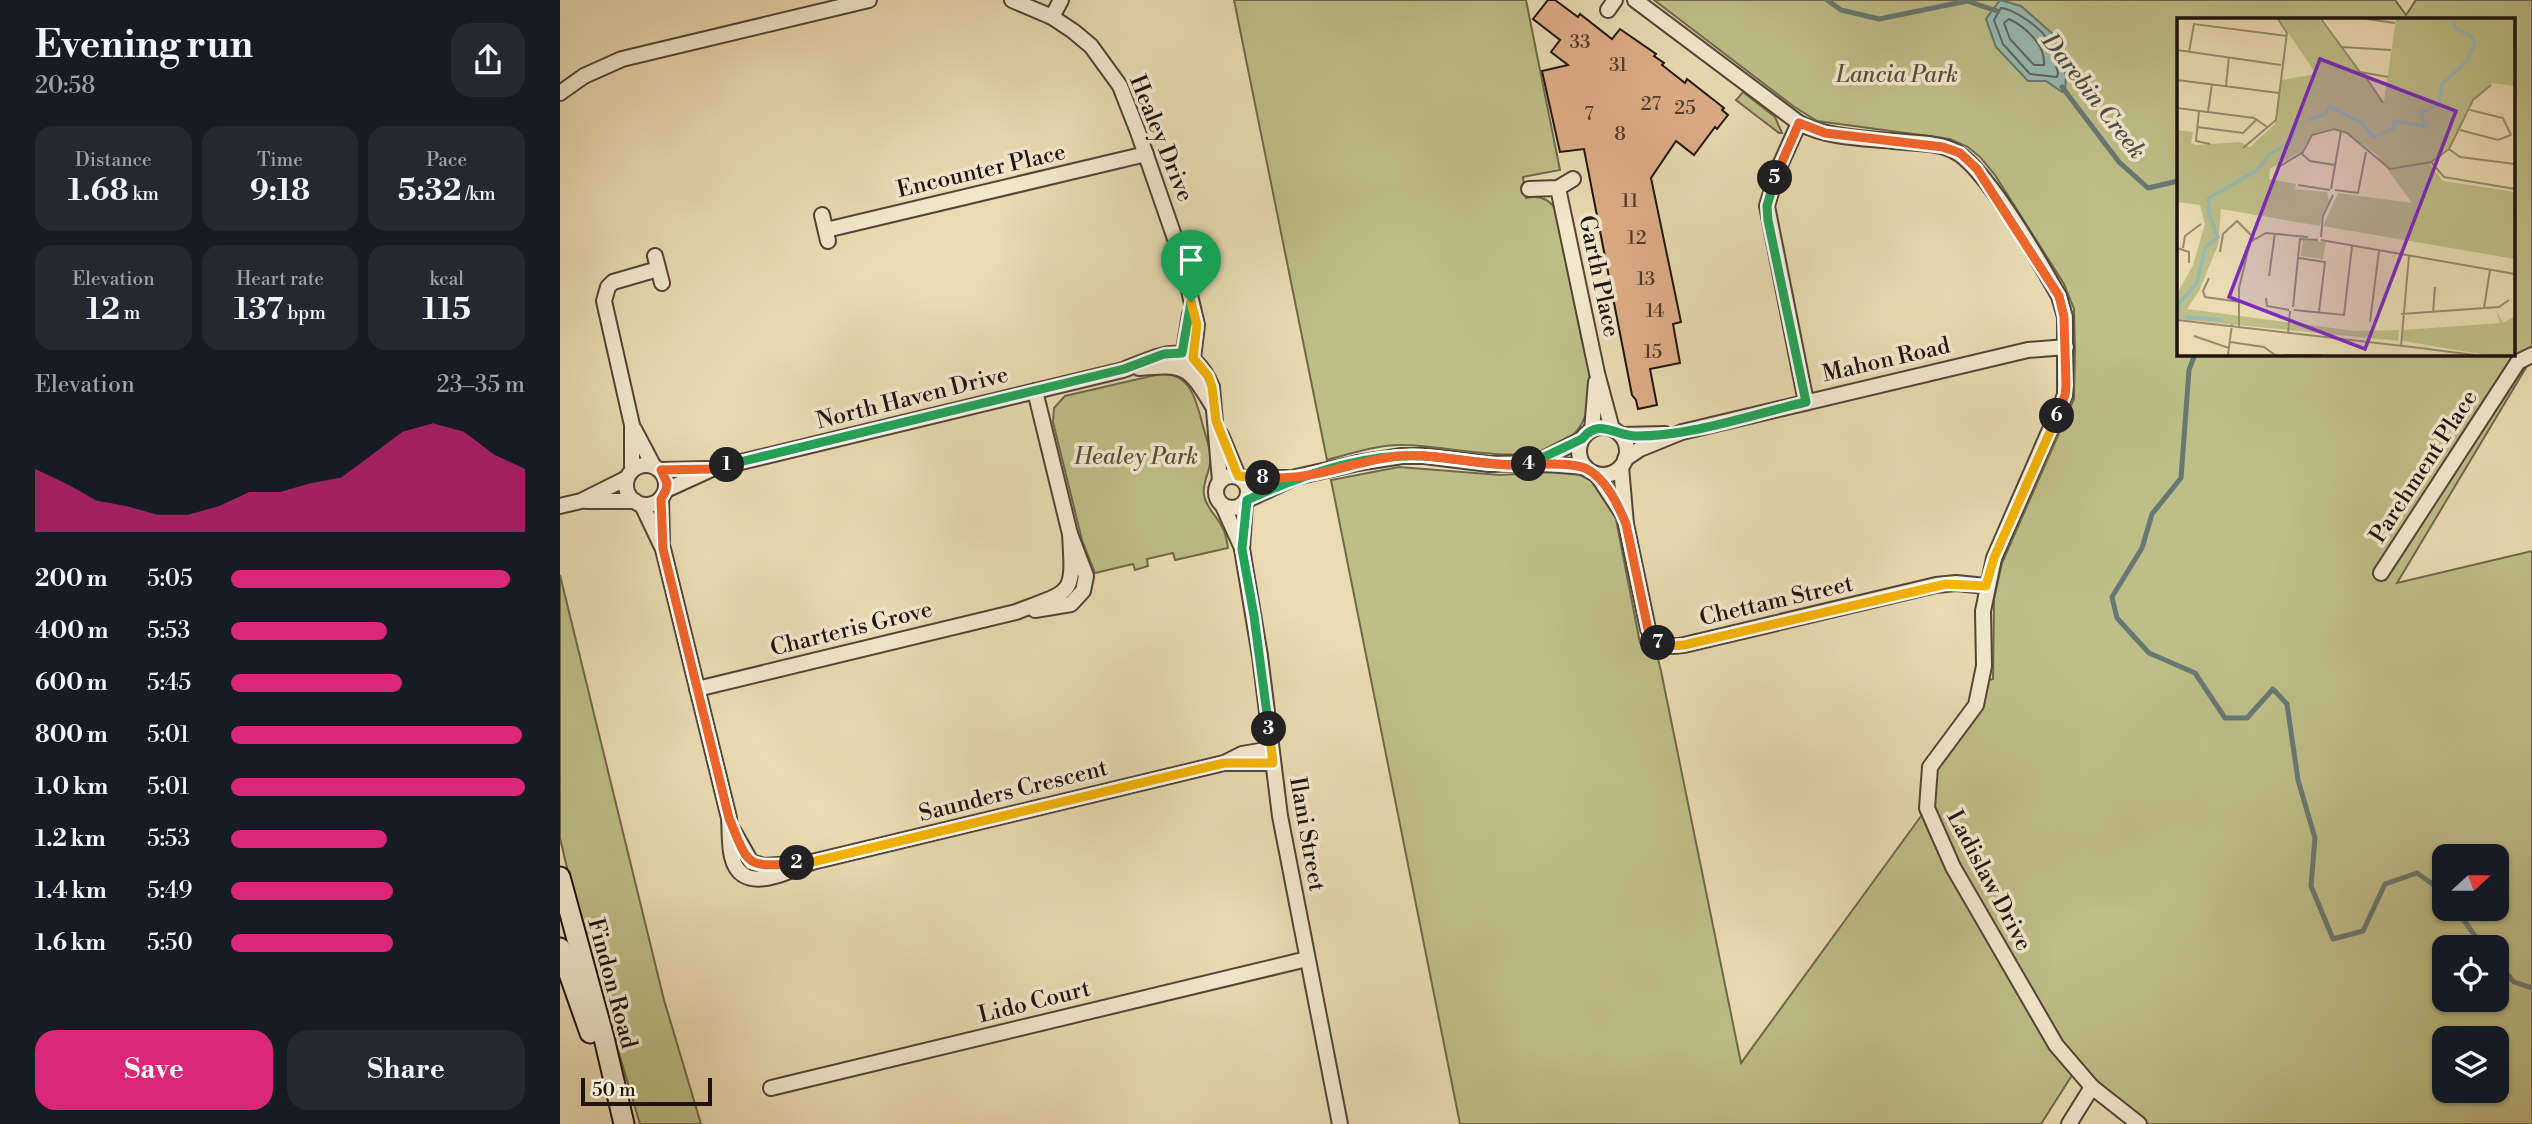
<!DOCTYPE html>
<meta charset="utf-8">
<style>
body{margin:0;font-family:"Libre Bodoni",serif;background:#242831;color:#f1f3f6;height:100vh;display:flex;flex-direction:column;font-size:26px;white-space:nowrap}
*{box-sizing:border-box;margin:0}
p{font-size:23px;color:#9ea1a6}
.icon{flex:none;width:38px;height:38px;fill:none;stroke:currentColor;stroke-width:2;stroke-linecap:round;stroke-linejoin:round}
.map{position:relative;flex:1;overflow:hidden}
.side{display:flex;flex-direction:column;background:#171b24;width:560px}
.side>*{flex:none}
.needle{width:46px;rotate:69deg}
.fabs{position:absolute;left:1872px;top:844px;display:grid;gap:14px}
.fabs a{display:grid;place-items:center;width:77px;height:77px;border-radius:14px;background:#171b24;box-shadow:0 2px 5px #0004;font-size:35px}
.scale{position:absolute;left:21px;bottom:18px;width:131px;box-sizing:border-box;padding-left:7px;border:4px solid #1f140e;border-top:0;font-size:19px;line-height:24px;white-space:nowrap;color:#1f140e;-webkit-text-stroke:5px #f1e8cd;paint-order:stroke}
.pin{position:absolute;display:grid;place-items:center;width:60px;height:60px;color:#fff;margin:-72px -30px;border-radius:50% 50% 50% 0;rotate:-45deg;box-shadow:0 0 7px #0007}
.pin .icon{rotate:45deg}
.km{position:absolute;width:35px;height:35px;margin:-18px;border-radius:50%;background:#222;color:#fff;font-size:19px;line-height:35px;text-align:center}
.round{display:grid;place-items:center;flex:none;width:74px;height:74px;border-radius:21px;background:#242831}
.summary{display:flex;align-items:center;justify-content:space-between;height:119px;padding:0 35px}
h1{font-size:38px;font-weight:800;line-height:52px}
.figures{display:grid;grid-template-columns:repeat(3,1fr);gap:10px;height:119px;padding:7px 35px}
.figures div{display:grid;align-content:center;border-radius:18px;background:#242831;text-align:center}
.figures b{font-size:30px;font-weight:800}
.figures small{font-size:19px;font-weight:400}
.figures p{font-size:19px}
.chart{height:196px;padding:14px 35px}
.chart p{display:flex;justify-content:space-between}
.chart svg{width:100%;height:126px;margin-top:7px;fill:#db2777;opacity:.7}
.primary-button{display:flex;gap:14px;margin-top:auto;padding:14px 35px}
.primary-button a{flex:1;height:80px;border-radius:21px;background:#db2777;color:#fff;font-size:28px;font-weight:800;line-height:80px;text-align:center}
.primary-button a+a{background:#242831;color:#f1f3f6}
ul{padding:0 35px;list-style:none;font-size:23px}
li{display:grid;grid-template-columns:112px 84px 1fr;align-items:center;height:52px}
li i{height:18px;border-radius:9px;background:#db2777}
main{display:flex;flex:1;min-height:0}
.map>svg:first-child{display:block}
.green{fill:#bdbe88;stroke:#6e694b;stroke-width:2;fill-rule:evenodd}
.water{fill:#99bab3;stroke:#687871;stroke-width:2}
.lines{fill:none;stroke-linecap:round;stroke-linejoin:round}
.shore{stroke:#5c6760;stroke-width:2}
.stream{stroke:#687871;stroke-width:5}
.building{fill:#dead88;stroke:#1f140e;stroke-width:2}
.minor-casing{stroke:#524637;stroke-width:18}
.secondary-casing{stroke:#1f140e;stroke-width:23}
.minor{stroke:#f1e8cd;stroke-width:14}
.secondary{stroke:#f1e8cd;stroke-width:19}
.split-1-casing{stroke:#fff;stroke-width:14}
.split-2-casing{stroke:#fff;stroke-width:14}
.split-3-casing{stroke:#fff;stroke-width:14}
.split-4-casing{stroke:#fff;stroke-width:14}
.split-5-casing{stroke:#fff;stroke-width:14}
.split-6-casing{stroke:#fff;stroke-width:14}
.split-7-casing{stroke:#fff;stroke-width:14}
.split-8-casing{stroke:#fff;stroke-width:14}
.split-9-casing{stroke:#fff;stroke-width:14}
.split-1{stroke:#22a559;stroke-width:9}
.split-2{stroke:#f0652b;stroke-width:9}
.split-3{stroke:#f5b400;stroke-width:9}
.split-4{stroke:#22a559;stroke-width:9}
.split-5{stroke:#22a559;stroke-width:9}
.split-6{stroke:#f0652b;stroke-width:9}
.split-7{stroke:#f5b400;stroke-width:9}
.split-8{stroke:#f0652b;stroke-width:9}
.split-9{stroke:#f5b400;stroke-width:9}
.labels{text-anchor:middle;stroke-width:7;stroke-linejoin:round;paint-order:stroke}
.number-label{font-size:19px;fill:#4f3a2c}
.park-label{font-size:23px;font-style:italic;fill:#565039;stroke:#f1e8cd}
.street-label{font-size:23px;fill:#1f140e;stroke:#f1e8cd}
.water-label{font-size:24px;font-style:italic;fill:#4a4e48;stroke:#f1e8cd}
.inset-river{fill:none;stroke:#99bab3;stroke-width:3.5}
.inset-road{fill:none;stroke:#988b70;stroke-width:2}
.view{fill:#7b2cbf;fill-opacity:0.15;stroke:#7b2cbf;stroke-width:3.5}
.inset-edge{fill:none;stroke:#1f140e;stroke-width:3.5}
</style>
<main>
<section class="side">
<div class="summary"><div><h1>Evening run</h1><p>20:58</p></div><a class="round"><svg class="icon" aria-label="share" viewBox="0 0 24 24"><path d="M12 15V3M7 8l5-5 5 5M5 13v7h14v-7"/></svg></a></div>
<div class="figures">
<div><p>Distance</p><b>1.68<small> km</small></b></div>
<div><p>Time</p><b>9:18</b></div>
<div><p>Pace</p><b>5:32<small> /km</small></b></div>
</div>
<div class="figures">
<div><p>Elevation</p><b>12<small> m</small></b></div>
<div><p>Heart rate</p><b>137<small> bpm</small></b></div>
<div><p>kcal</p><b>115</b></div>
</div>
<div class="chart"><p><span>Elevation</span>23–35 m</p>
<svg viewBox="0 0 160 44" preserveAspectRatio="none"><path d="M0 44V22L10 27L20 33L30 35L40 38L50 38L60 35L70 30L80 30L90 27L100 25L110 17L120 9L130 6L140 9L150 17L160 22V44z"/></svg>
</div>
<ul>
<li><b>200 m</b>5:05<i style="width:95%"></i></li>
<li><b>400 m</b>5:53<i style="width:53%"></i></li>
<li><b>600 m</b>5:45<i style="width:58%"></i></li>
<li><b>800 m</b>5:01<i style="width:99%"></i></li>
<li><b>1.0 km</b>5:01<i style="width:100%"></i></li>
<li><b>1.2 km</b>5:53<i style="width:53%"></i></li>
<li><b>1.4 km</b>5:49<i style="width:55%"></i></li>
<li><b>1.6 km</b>5:50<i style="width:55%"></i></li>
</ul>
<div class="primary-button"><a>Save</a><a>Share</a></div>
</section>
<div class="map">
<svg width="1972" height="1124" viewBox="0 0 1972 1124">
<rect width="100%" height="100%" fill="#e9dbb2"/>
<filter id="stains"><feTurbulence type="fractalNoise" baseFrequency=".00286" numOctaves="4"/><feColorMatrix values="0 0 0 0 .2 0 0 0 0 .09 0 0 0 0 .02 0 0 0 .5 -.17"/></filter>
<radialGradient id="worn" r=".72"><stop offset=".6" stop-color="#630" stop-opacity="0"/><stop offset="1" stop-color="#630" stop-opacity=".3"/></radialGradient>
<!-- green -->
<g class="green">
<path d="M674 0H966L1000 170 963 177 966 198C980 195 990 199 996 211 1004 251 1012 291 1020 331 1023 348 1030 366 1030 383 1032 489 908 446 845 445 819 444 792 453 767 460Z"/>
<path d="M1094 0H1835L1846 15 1856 0H1972V363L1967 366 1837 583 1972 551V1124H1579L1516 1069 1481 1124H900L771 480 839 467 940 475 1010 471 1029 479 1039 488 1055 514 1080 643 1087 653 1098 659 1101 671 1181 1063 1367 808 1370 767 1416 705 1421 682 1433 679 1434 599 1442 563 1514 399 1515 351 1514 309 1504 284 1435 175 1421 158 1408 147 1390 139 1257 121 1233 106ZM1618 19H1953V354H1618ZM1885 856H1937V908H1885ZM1885 947H1937V999H1885ZM1885 1038H1937V1090H1885Z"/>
<path d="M1183 92 1215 117 1222 133H1219L1176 100Z"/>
<path d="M600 374C632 373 636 401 643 426 646 438 652 451 650 463 649 474 642 483 644 495 646 508 657 516 662 527 666 533 667 541 668 548L615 560 613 553 587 559 588 566 575 570 573 564 535 573 522 540 493 422 494 408 505 396Z"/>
<path d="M0 575 104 1000 141 1124H80L18 915 0 838Z"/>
</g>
<!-- water -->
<path class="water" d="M1440 0 1461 6 1494 35 1506 76 1505 91 1502 92 1486 81H1468L1436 47 1426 19Z"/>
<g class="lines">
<!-- shore -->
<g class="shore">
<path d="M1441 8C1454 9 1481 28 1488 40 1493 48 1495 63 1498 73L1497 77 1470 74 1443 44 1434 20Z"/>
<path d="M1449 19C1466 27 1486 46 1484 65H1474L1450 39 1444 23Z"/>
</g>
<!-- stream -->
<g class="stream">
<path d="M1267 0 1281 10 1319 19 1407 1 1437 11"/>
<path d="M1502 87 1559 162 1588 188 1618 181"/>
<path d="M1635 354 1629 370 1621 478 1592 514 1582 548 1552 597 1557 618 1589 653 1635 673 1665 718H1687L1713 689 1727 704 1738 780 1755 838 1751 886 1773 939 1803 931 1825 884 1857 873 1885 893"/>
<path d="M1895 908 1923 947"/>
<path d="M1937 963 1954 982 1972 988"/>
</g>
</g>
<!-- building -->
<path class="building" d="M988 0H995L1018 17 1020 14 1052 39 1060 29 1096 54 1094 56 1104 63 1102 65 1125 83 1127 79 1164 108 1162 110 1168 115 1157 129 1155 127 1134 155 1116 141 1091 178 1121 322 1113 324 1120 363 1090 369 1097 405 1078 409 1076 400 1072 395 1024 149 1000 152 982 71 1008 65 991 52 1000 40 973 19Z"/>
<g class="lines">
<!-- minor casing -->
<g class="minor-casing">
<g id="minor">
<path d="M452 0 492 17 513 31 531 46 560 86 578 132 621 256 637 325 633 358 622 368"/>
<path d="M1075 0 1239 123C1268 138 1302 138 1333 141 1352 143 1374 142 1392 150 1423 162 1480 263 1499 296L1505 317V395L1434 558 1423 611 1424 666 1416 705 1370 767 1367 808 1393 867 1496 1045 1532 1087 1579 1124"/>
<path d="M1048 10 1055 0"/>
<path d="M492 17 501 0"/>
<path d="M0 93 24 76 62 59 309 0"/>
<path d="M1239 123 1217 172 1207 206 1246 402"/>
<path d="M998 188 1037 373 1052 429"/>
<path d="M969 189 998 188 1013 179"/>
<path d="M262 215 268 241"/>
<path d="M266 230 586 154"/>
<path d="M95 256 102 283"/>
<path d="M622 363 630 314"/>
<path d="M579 368C624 364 628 365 652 405"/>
<circle cx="1043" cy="451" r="24"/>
<path d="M74 429 93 465"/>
<path d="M1032 430 1036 382"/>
<path d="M661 435 678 476"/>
<path d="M1061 435 1105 434"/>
<path d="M1065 459 1080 449 1122 432 1468 350 1506 347"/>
<path d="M975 463 1022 439"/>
<circle cx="86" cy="485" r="20"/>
<path d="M1061 467 1066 524 1088 629C1096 645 1107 648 1124 645L1376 585 1396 583 1426 586"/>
<path d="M72 470V425L44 301 48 287 53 282 98 269"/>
<path d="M101 470 147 469"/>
<path d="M1037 475 1062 513"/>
<circle cx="672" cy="492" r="16"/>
<path d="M681 478H728"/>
<path d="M106 490 152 469 563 370C603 354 631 337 652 387L660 481"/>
<path d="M101 499 102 541"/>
<path d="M687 500 736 477 798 463 842 456H864L929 464 974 463 1025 467"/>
<path d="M26 501H75"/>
<path d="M685 502 682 549 700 656 720 816 780 1124"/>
<path d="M82 505 103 549 169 818C170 831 169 845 172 857 182 897 228 871 252 862L664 763 682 754 711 749"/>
<path d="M0 506 21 501 67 478"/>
<path d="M663 506 682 548"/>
<path d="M1821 573 1958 362 1972 355"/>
<path d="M475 610 511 604 523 591 526 576 510 534 475 391"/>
<path d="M137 689 456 612C513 590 514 597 510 534"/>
<path d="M666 763H713"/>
<path d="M174 832 191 862 204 866 233 864"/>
<path d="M211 1088 747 959"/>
<path d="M1509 1124 1532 1087"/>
</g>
</g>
<!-- secondary casing -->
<g class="secondary-casing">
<g id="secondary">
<path d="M0 877 44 1038 64 1124"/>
<path d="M0 948 30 1033"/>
</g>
</g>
<!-- minor -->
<use href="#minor" class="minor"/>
<!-- secondary -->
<use href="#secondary" class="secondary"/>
</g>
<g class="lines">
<!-- split-1 casing -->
<g class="split-1-casing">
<path id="split-1" d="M167 465 564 369 604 354 622 353 631 302"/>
</g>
<!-- split-2 casing -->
<g class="split-2-casing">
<path id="split-2" d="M167 465 152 469 101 470 107 483 106 490 101 499 103 549 169 818C189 866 185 868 237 863"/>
</g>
<!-- split-3 casing -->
<g class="split-3-casing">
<path id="split-3" d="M237 863 252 862 664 763H713L709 729"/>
</g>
<!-- split-4 casing -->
<g class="split-4-casing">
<path id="split-4" d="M709 729 694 616 682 549 687 500C739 476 804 453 862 456 899 458 933 467 969 464"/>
</g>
<!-- split-5 casing -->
<g class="split-5-casing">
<path id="split-5" d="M969 464 1022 439C1039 417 1055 436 1076 436 1133 436 1190 415 1246 402L1208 220 1207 206 1215 178"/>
</g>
<!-- split-6 casing -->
<g class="split-6-casing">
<path id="split-6" d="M1215 178 1239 123 1265 133 1383 147 1400 153 1417 169 1499 296 1504 317 1506 385 1505 395 1497 416"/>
</g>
<!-- split-7 casing -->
<g class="split-7-casing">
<path id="split-7" d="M1098 643 1106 646 1124 645 1386 584 1426 586 1434 558 1497 416"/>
</g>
<!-- split-8 casing -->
<g class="split-8-casing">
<path id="split-8" d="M703 478C713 478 724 478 735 477 770 474 804 459 840 456 878 453 915 465 952 465 969 465 1013 461 1027 469 1046 479 1058 504 1066 524L1088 629 1098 643"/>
</g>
<!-- split-9 casing -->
<g class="split-9-casing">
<path id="split-9" d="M631 302 637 325 633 358 648 376 652 387 656 421 678 476 703 478"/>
</g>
<!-- split-1 -->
<use href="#split-1" class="split-1"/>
<!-- split-2 -->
<use href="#split-2" class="split-2"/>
<!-- split-3 -->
<use href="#split-3" class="split-3"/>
<!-- split-4 -->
<use href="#split-4" class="split-4"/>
<!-- split-5 -->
<use href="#split-5" class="split-5"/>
<!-- split-6 -->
<use href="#split-6" class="split-6"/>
<!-- split-7 -->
<use href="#split-7" class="split-7"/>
<!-- split-8 -->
<use href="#split-8" class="split-8"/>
<!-- split-9 -->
<use href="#split-9" class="split-9"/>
</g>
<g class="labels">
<!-- number labels -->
<g class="number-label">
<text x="1020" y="48">33</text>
<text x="1058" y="71">31</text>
<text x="1091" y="110">27</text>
<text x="1125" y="114">25</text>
<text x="1029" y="120">7</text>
<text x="1060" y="140">8</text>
<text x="1070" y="207">11</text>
<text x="1077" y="244">12</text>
<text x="1086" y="285">13</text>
<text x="1095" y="317">14</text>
<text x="1093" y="358">15</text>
</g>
<!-- park labels -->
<g class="park-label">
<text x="1337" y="82">Lancia Park</text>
<text x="576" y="464">Healey Park</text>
</g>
<!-- street labels -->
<g class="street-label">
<text transform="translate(602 138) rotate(68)" y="8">Healey Drive</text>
<text transform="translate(421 170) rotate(-13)" y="8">Encounter Place</text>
<text transform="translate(1040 276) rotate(78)" y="8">Garth Place</text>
<text transform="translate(1326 359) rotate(-13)" y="8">Mahon Road</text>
<text transform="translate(352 397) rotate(-14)" y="8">North Haven Drive</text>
<text transform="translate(1863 466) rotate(-57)" y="8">Parchment Place</text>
<text transform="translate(1216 600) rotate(-13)" y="8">Chettam Street</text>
<text transform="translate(291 628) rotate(-14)" y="8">Charteris Grove</text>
<text transform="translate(453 790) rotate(-14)" y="8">Saunders Crescent</text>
<text transform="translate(748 834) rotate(80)" y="8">Ilani Street</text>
<text transform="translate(1430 880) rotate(62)" y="8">Ladislaw Drive</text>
<text transform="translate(53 983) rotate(75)" y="8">Findon Road</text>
<text transform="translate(474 1001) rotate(-14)" y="8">Lido Court</text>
</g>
<!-- water labels -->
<g class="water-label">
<text transform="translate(1534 96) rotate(52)" y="8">Darebin Creek</text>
</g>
</g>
<!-- overview -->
<g transform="translate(1617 18)">
<rect width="338" height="338" fill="#e9dbb2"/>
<path d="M102 1H142L207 83 219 1H338L336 68 315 65 296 82 273 128 252 146 266 163 338 174V241L146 208 161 175 235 185 200 137 170 115 156 110 135 116 125 133 93 151 92 161 119 166 118 171 150 174 152 183 143 208 44 191 41 227 22 273 10 291 178 313 222 312 221 323 0 301V276L16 247 28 206 23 187 0 184V112L16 114 14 125 19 127 63 124 73 129 98 106 105 62 139 56ZM126 222 149 224 146 241 124 238ZM319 292 326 305 338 298V337H309L226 323V312L323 305Z" fill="#bdbe88"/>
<path class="inset-river" d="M131 102 148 96 152 88 185 105 196 119 216 111 217 103 248 108 244 95 263 86 265 66 290 43 298 25 294 18 278 10 276 1M0 299 3 284 20 265 28 230 41 219 31 193 32 180 79 153 93 136 113 125 120 106M8 299 46 302"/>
<path class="inset-road" d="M144 1 183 54 211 59M190 1 218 5M165 29 214 32M0 32 104 47M12 34 17 6 110 18M186 55 206 85M0 62 102 75M49 68 52 39M0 90 77 100 90 109M22 93 19 123 33 126M31 94 35 66M20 109 66 115 80 101M283 112 321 122 334 117 326 100 293 92M66 130 99 102 110 15 101 1M272 131 283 139 338 146M125 136 133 143 158 147M254 144 267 159 338 171M100 150 126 134 135 117 157 111 170 115 213 151 254 144 272 131 296 82 314 67M121 167 153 172M154 171 164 113M158 172 181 175 189 134M144 219 146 198 156 177M144 222 338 256M0 230 12 234V245M6 230 8 218 24 206M43 234 46 216 60 203 77 220M122 240 148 244 142 294M92 258 98 215M32 260 26 273 28 279 63 284M89 280 90 288 112 292M116 289 123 221 141 222M307 290 313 252M117 292 167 297 175 228M256 295 258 269M224 296 322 289 332 282M0 302 252 331M193 304 202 233M62 309V270L73 224 89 215 131 219M111 316 113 293M17 318 52 330M53 324 87 329 98 337M224 328 232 238M250 331 298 337M51 337 55 306M107 337H145"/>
<path class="view" d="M143 41 279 93 188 331 52 279Z"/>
<rect width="338" height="338" class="inset-edge"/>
</g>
<rect width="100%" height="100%" filter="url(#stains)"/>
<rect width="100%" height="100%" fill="url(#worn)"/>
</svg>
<div class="fabs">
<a><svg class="needle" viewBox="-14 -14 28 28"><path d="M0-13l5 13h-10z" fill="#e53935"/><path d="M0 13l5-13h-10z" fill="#9ea1a6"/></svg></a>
<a><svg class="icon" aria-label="locate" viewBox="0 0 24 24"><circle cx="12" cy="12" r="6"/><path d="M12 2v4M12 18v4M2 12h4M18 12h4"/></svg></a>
<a><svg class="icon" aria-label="layers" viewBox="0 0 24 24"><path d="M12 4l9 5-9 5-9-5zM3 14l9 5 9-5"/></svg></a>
</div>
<div class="scale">50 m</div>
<div class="pin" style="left:631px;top:302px;background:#1e9e55"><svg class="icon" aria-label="arrive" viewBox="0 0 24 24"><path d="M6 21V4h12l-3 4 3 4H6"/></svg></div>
<b class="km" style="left:167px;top:465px">1</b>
<b class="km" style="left:237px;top:863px">2</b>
<b class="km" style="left:709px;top:729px">3</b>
<b class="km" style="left:969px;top:464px">4</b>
<b class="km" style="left:1215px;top:178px">5</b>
<b class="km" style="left:1497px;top:416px">6</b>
<b class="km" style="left:1098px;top:643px">7</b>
<b class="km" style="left:703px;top:478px">8</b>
</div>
</main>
